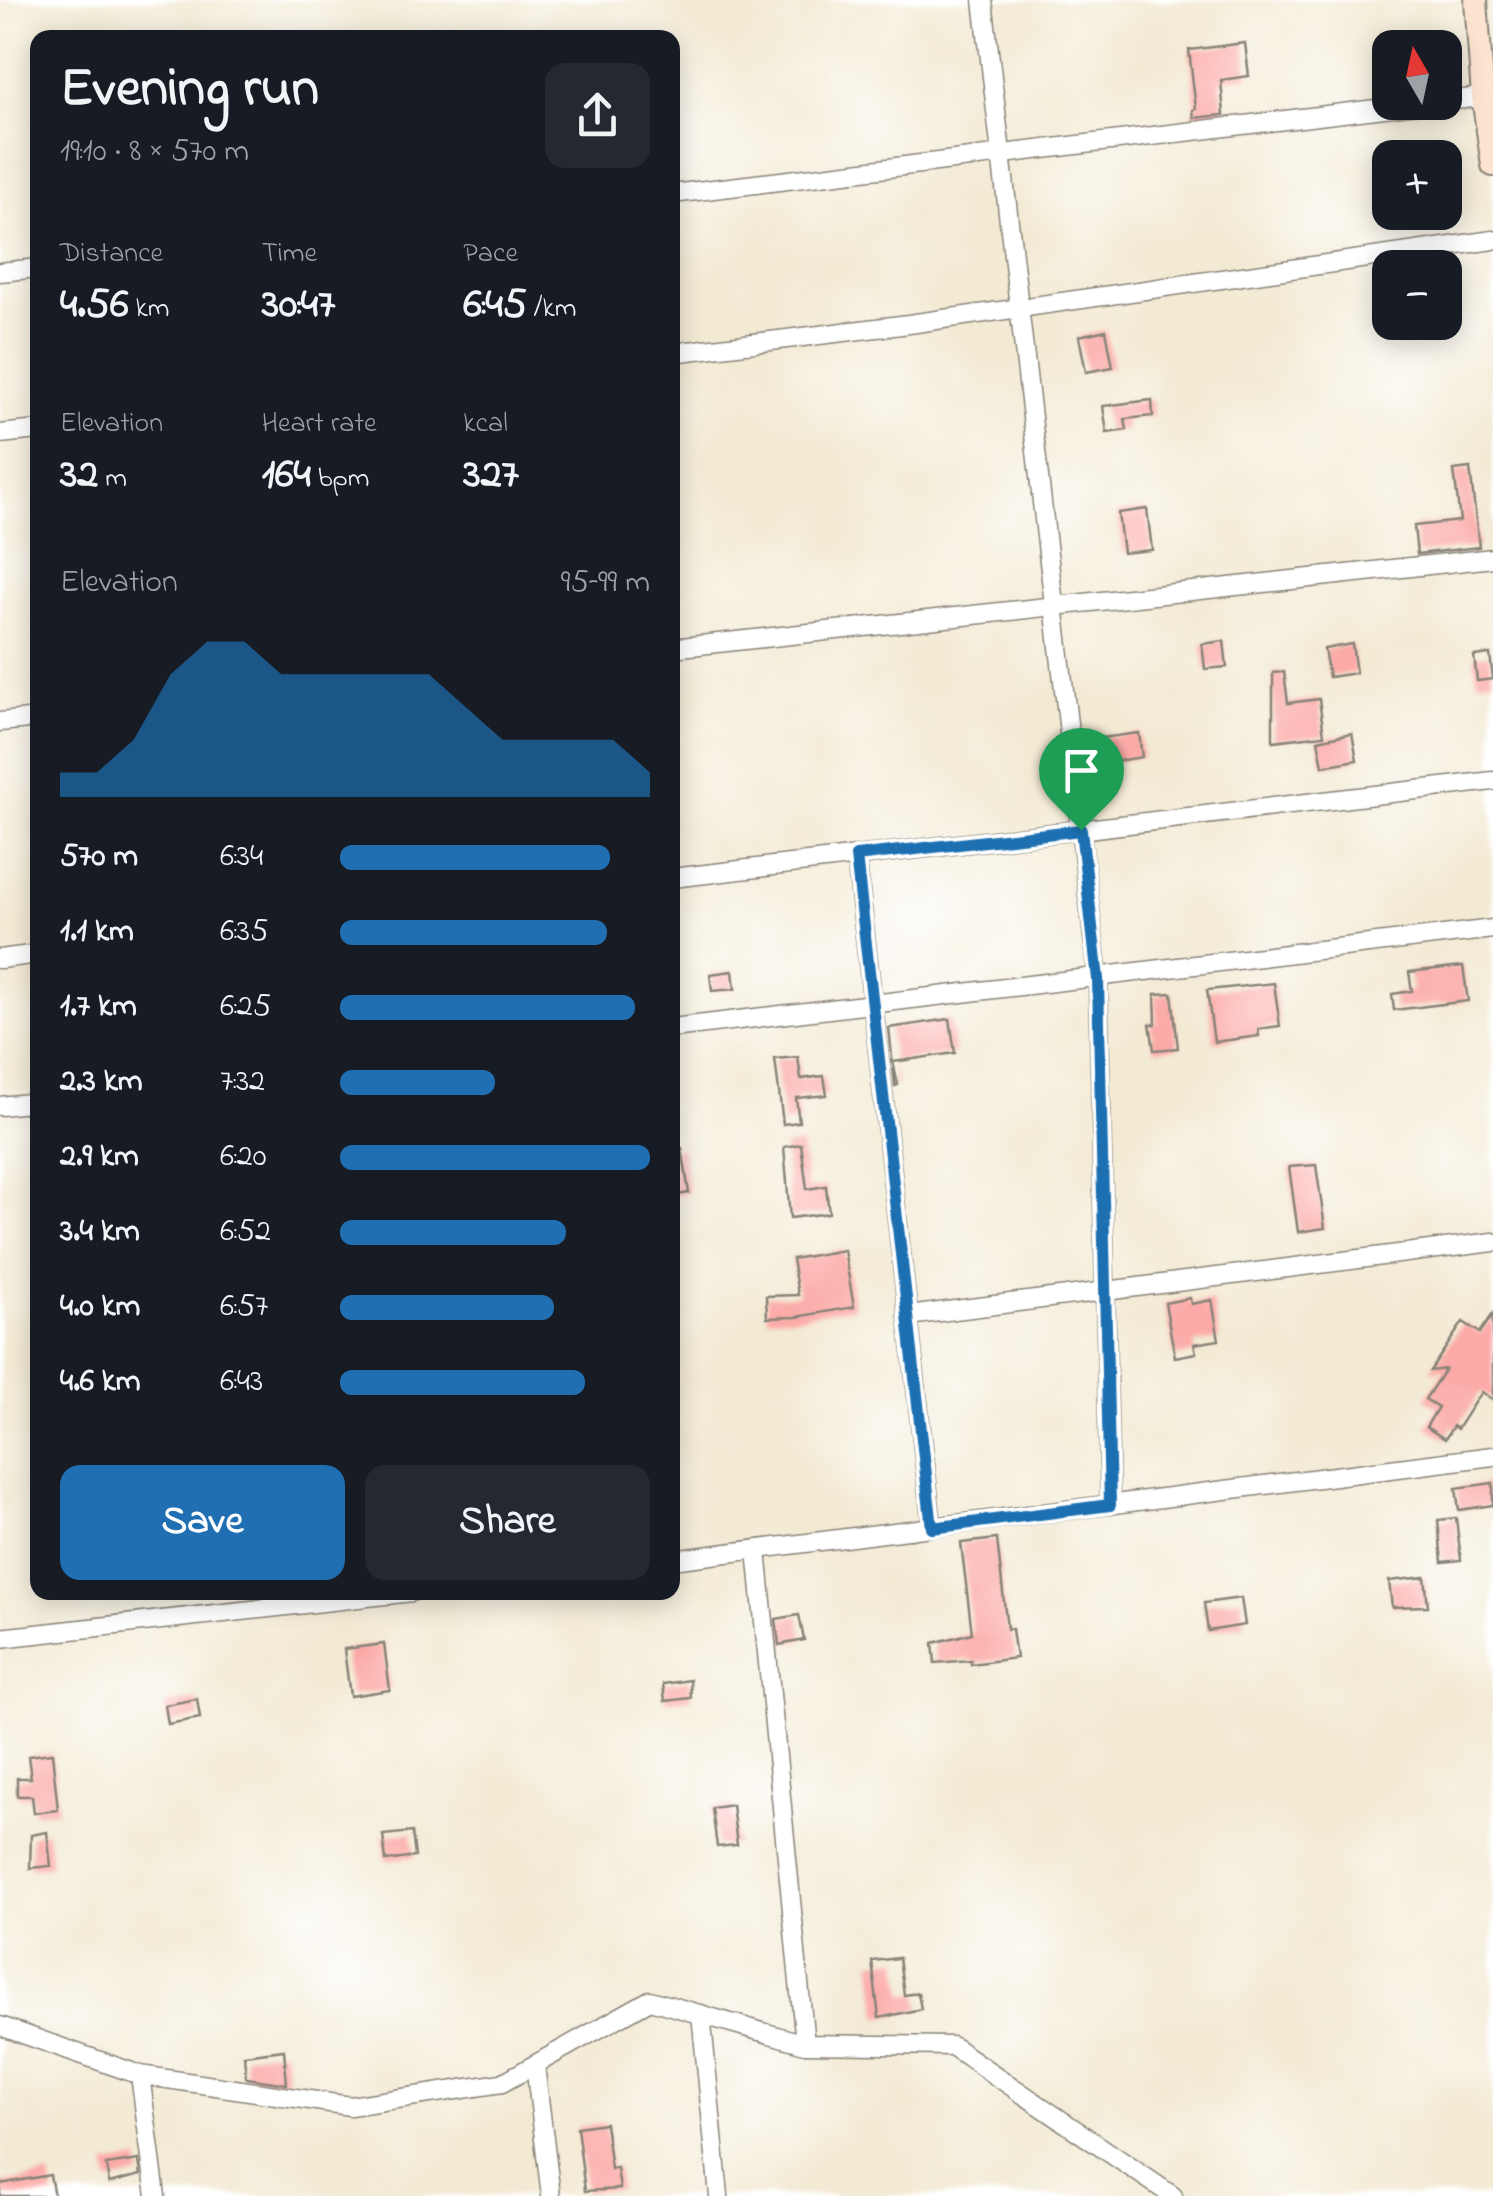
<!DOCTYPE html>
<meta charset="utf-8">
<style>
body{margin:0;font-family:"Indie Flower",sans-serif;background:#242831;color:#f1f3f6;height:100vh;display:flex;flex-direction:column;font-size:38px;white-space:nowrap}
*{box-sizing:border-box;margin:0}
p{font-size:32px;color:#9ea1a6}
.icon{flex:none;width:55px;height:55px;fill:none;stroke:currentColor;stroke-width:2;stroke-linecap:round;stroke-linejoin:round}
.map{position:relative;flex:1;overflow:hidden}
.sheet{position:absolute;left:30px;top:30px;width:650px;height:1570px;display:flex;flex-direction:column;background:#171b24;border-radius:20px;box-shadow:0 5px 25px #0003}
.sheet>*{flex:none}
.needle{width:65px;rotate:351deg}
.fabs{position:absolute;left:1372px;top:30px;display:grid;gap:20px}
.fabs a{display:grid;place-items:center;width:90px;height:90px;border-radius:20px;background:#171b24;box-shadow:0 5px 25px #0003;font-size:50px}
.pin{position:absolute;display:grid;place-items:center;width:85px;height:85px;color:#fff;margin:-102px -42px;border-radius:50% 50% 50% 0;rotate:-45deg;box-shadow:0 0 10px #0007}
.pin .icon{rotate:45deg}
.round{display:grid;place-items:center;flex:none;width:105px;height:105px;border-radius:20px;background:#242831}
.summary{display:flex;align-items:center;justify-content:space-between;height:170px;padding:0 30px}
h1{font-size:55px;font-weight:700;line-height:75px}
.stats{display:grid;grid-template-columns:repeat(3,1fr);gap:15px;height:170px;padding:10px 30px}
.stats div{display:grid;align-content:center}
.stats b{font-size:42px;font-weight:700}
.stats small{font-size:28px;font-weight:400}
.stats p{font-size:28px}
.chart{height:280px;padding:20px 30px}
.chart p{display:flex;justify-content:space-between}
.chart svg{width:100%;height:180px;margin-top:10px;fill:#1f6fb2;opacity:.7}
.primary-button{display:flex;gap:20px;margin-top:auto;padding:20px 30px}
.primary-button a{flex:1;height:115px;border-radius:20px;background:#1f6fb2;color:#fff;font-size:40px;font-weight:700;line-height:115px;text-align:center}
.primary-button a+a{background:#242831;color:#f1f3f6}
ul{padding:0 30px;list-style:none;font-size:32px}
li{display:grid;grid-template-columns:160px 120px 1fr;align-items:center;height:75px}
li i{height:25px;border-radius:12px;background:#1f6fb2}
.map>svg:first-child{display:block}
.building{fill:#fbaaa7}
.lines{fill:none;stroke-linecap:round;stroke-linejoin:round}
.minor-casing{stroke:#888378;stroke-width:21}
.secondary-casing{stroke:#888378;stroke-width:26}
.minor{stroke:#fff;stroke-width:18}
.secondary{stroke:#fde4d0;stroke-width:22}
.route-casing{stroke:#fff;stroke-width:20}
.route{stroke:#1f6fb2;stroke-width:12}
</style>
<div class="map">
<svg width="1493" height="2196" viewBox="0 0 1493 2196">
<rect width="100%" height="100%" fill="#fff"/>
<filter id="ink" filterUnits="userSpaceOnUse"><feTurbulence type="fractalNoise" baseFrequency=".01" numOctaves="2"/><feDisplacementMap in="SourceGraphic" scale="20" xChannelSelector="R" yChannelSelector="G"/><feConvolveMatrix kernelMatrix="1 2 1 2 8 2 1 2 1" color-interpolation-filters="sRGB"/></filter>
<filter id="wash" filterUnits="userSpaceOnUse"><feTurbulence type="fractalNoise" baseFrequency=".0048" numOctaves="4" result="noise"/><feDisplacementMap in="SourceGraphic" scale="40" xChannelSelector="R" yChannelSelector="G"/><feGaussianBlur stdDeviation="2.25" result="paint"/><feColorMatrix in="noise" values="0 0 0 0 0 0 0 0 0 0 0 0 0 0 0 0 0 1.4 0 .05"/><feComposite in="paint" operator="in"/></filter>
<g filter="url(#wash)">
<rect width="100%" height="100%" fill="#f3ead4"/>
<g id="blocks">
<!-- building -->
<g class="building">
<path d="M1245 43 1249 76 1221 80 1224 115 1194 118 1193 110 1196 109 1189 50Z"/>
<path d="M1106 330 1113 367 1086 372 1079 336Z"/>
<path d="M1152 400 1153 416 1125 419 1127 430 1107 433 1103 406Z"/>
<path d="M1470 468 1479 547 1417 554 1414 526 1460 521 1454 470Z"/>
<path d="M1147 509 1152 550 1123 553 1118 513Z"/>
<path d="M1224 641 1227 667 1205 669 1202 644Z"/>
<path d="M1352 644 1356 673 1329 677 1324 649Z"/>
<path d="M1490 654 1493 679 1477 681 1474 656Z"/>
<path d="M1284 672 1288 703 1319 699 1324 735 1273 741V673Z"/>
<path d="M1139 733 1142 757 1105 763 1101 738Z"/>
<path d="M1352 733 1357 760 1323 766 1318 740Z"/>
<path d="M1463 966 1468 1001 1394 1010 1392 994 1412 991 1409 972Z"/>
<path d="M733 971 735 989 712 991 710 974Z"/>
<path d="M1274 983 1280 1026 1258 1029 1259 1036 1214 1042 1207 990Z"/>
<path d="M1172 993 1178 1048 1154 1050 1150 1024H1156L1155 994Z"/>
<path d="M950 1019 955 1053 893 1062 898 1085 895 1086 889 1028Z"/>
<path d="M798 1057 801 1079 824 1076 827 1095 796 1098 799 1122 783 1124 775 1059Z"/>
<path d="M801 1144 807 1189 826 1186 829 1213 790 1218 784 1147Z"/>
<path d="M682 1148 689 1193 672 1196V1149Z"/>
<path d="M1316 1165 1325 1228 1298 1232 1289 1167Z"/>
<path d="M844 1250 854 1307 796 1317 767 1318 766 1296 798 1295 792 1259Z"/>
<path d="M1190 1298 1191 1304 1212 1300 1219 1340 1194 1344 1196 1353 1175 1357 1165 1303Z"/>
<path d="M1493 1314V1400L1481 1392 1457 1429 1453 1426 1445 1439 1426 1427 1438 1407 1425 1399 1445 1369 1430 1371 1463 1322 1480 1333Z"/>
<path d="M1493 1483V1505L1459 1510 1456 1488Z"/>
<path d="M1456 1518 1461 1560 1442 1562 1438 1520Z"/>
<path d="M997 1539 1007 1629H1012L1016 1658 971 1664V1660L935 1663 933 1643 972 1633 961 1543Z"/>
<path d="M1425 1577 1428 1606 1392 1607 1389 1581Z"/>
<path d="M1241 1598 1245 1625 1208 1631 1204 1603Z"/>
<path d="M799 1615 804 1640 779 1645 776 1619Z"/>
<path d="M384 1644 390 1690 350 1696 344 1649Z"/>
<path d="M690 1680 691 1698 665 1701 663 1684Z"/>
<path d="M197 1699 200 1718 168 1724 165 1705Z"/>
<path d="M52 1753 58 1810 34 1813 32 1796H17V1778H31L28 1756Z"/>
<path d="M732 1805 737 1845 717 1847 712 1808Z"/>
<path d="M47 1832 51 1866 30 1868 31 1835Z"/>
<path d="M412 1832 415 1857 386 1861 383 1835Z"/>
<path d="M899 1958 904 1995 918 1993 921 2009 879 2018 872 1961Z"/>
<path d="M284 2050 287 2084 246 2078 244 2055Z"/>
<path d="M605 2123 611 2169 617 2168 620 2189 585 2191 577 2127Z"/>
<path d="M139 2160 141 2175 109 2183 106 2165Z"/>
<path d="M50 2175 54 2196H0V2184Z"/>
</g>
</g>
</g>
<g filter="url(#ink)">
<use href="#blocks" fill-opacity="0" stroke="#888378" stroke-width="2.5"/>
<g class="lines">
<!-- minor casing -->
<g class="minor-casing">
<g id="minor">
<path d="M983 0 1098 979 1110 1505"/>
<path d="M1445 101 1483 97"/>
<path d="M672 194 1434 102"/>
<path d="M0 272 38 268"/>
<path d="M672 353 909 324 1493 240"/>
<path d="M0 434 38 430"/>
<path d="M672 648 1493 558"/>
<path d="M0 722 38 718"/>
<path d="M856 856 932 1527"/>
<path d="M672 878 1493 781"/>
<path d="M0 959 38 954"/>
<path d="M672 1028 1493 929"/>
<path d="M0 1106 38 1102"/>
<path d="M908 1316 1493 1242"/>
<path d="M757 1550 805 2044"/>
<path d="M672 1560 1493 1456"/>
<path d="M0 1638 412 1592"/>
<path d="M701 2014 719 2196"/>
<path d="M0 2026 140 2075 350 2106 502 2083 650 2000 805 2044 952 2046 1173 2196"/>
<path d="M535 2065 551 2196"/>
<path d="M140 2075 156 2196"/>
</g>
</g>
<!-- secondary casing -->
<g class="secondary-casing">
<path id="secondary" d="M1476 0 1483 97 1493 165"/>
</g>
<!-- minor -->
<use href="#minor" class="minor"/>
<!-- secondary -->
<use href="#secondary" class="secondary"/>
</g>
</g>
<g class="lines" filter="url(#ink)">
<!-- route casing -->
<g class="route-casing">
<path id="route" d="M1081 830 1098 979 1110 1505 932 1528 856 856Z"/>
</g>
<!-- route -->
<use href="#route" class="route"/>
</g>
</svg>
<div class="fabs">
<a><svg class="needle" viewBox="-14 -14 28 28"><path d="M0-13l5 13h-10z" fill="#e53935"/><path d="M0 13l5-13h-10z" fill="#9ea1a6"/></svg></a>
<a>+</a>
<a>−</a>
</div>
<div class="pin" style="left:1081px;top:830px;background:#1e9e55"><svg class="icon" aria-label="arrive" viewBox="0 0 24 24"><path d="M6 21V4h12l-3 4 3 4H6"/></svg></div>
<section class="sheet">
<div class="summary"><div><h1>Evening run</h1><p>19:10 · 8 × 570 m</p></div><a class="round"><svg class="icon" aria-label="share" viewBox="0 0 24 24"><path d="M12 15V3M7 8l5-5 5 5M5 13v7h14v-7"/></svg></a></div>
<div class="stats">
<div><p>Distance</p><b>4.56<small> km</small></b></div>
<div><p>Time</p><b>30:47</b></div>
<div><p>Pace</p><b>6:45<small> /km</small></b></div>
</div>
<div class="stats">
<div><p>Elevation</p><b>32<small> m</small></b></div>
<div><p>Heart rate</p><b>164<small> bpm</small></b></div>
<div><p>kcal</p><b>327</b></div>
</div>
<div class="chart"><p><span>Elevation</span>95–99 m</p>
<svg viewBox="0 0 160 44" preserveAspectRatio="none"><path d="M0 44V38L10 38L20 30L30 14L40 6L50 6L60 14L70 14L80 14L90 14L100 14L110 22L120 30L130 30L140 30L150 30L160 38V44z"/></svg>
</div>
<ul>
<li><b>570 m</b>6:34<i style="width:87%"></i></li>
<li><b>1.1 km</b>6:35<i style="width:86%"></i></li>
<li><b>1.7 km</b>6:25<i style="width:95%"></i></li>
<li><b>2.3 km</b>7:32<i style="width:50%"></i></li>
<li><b>2.9 km</b>6:20<i style="width:100%"></i></li>
<li><b>3.4 km</b>6:52<i style="width:73%"></i></li>
<li><b>4.0 km</b>6:57<i style="width:69%"></i></li>
<li><b>4.6 km</b>6:43<i style="width:79%"></i></li>
</ul>
<div class="primary-button"><a>Save</a><a>Share</a></div>
</section>
</div>
